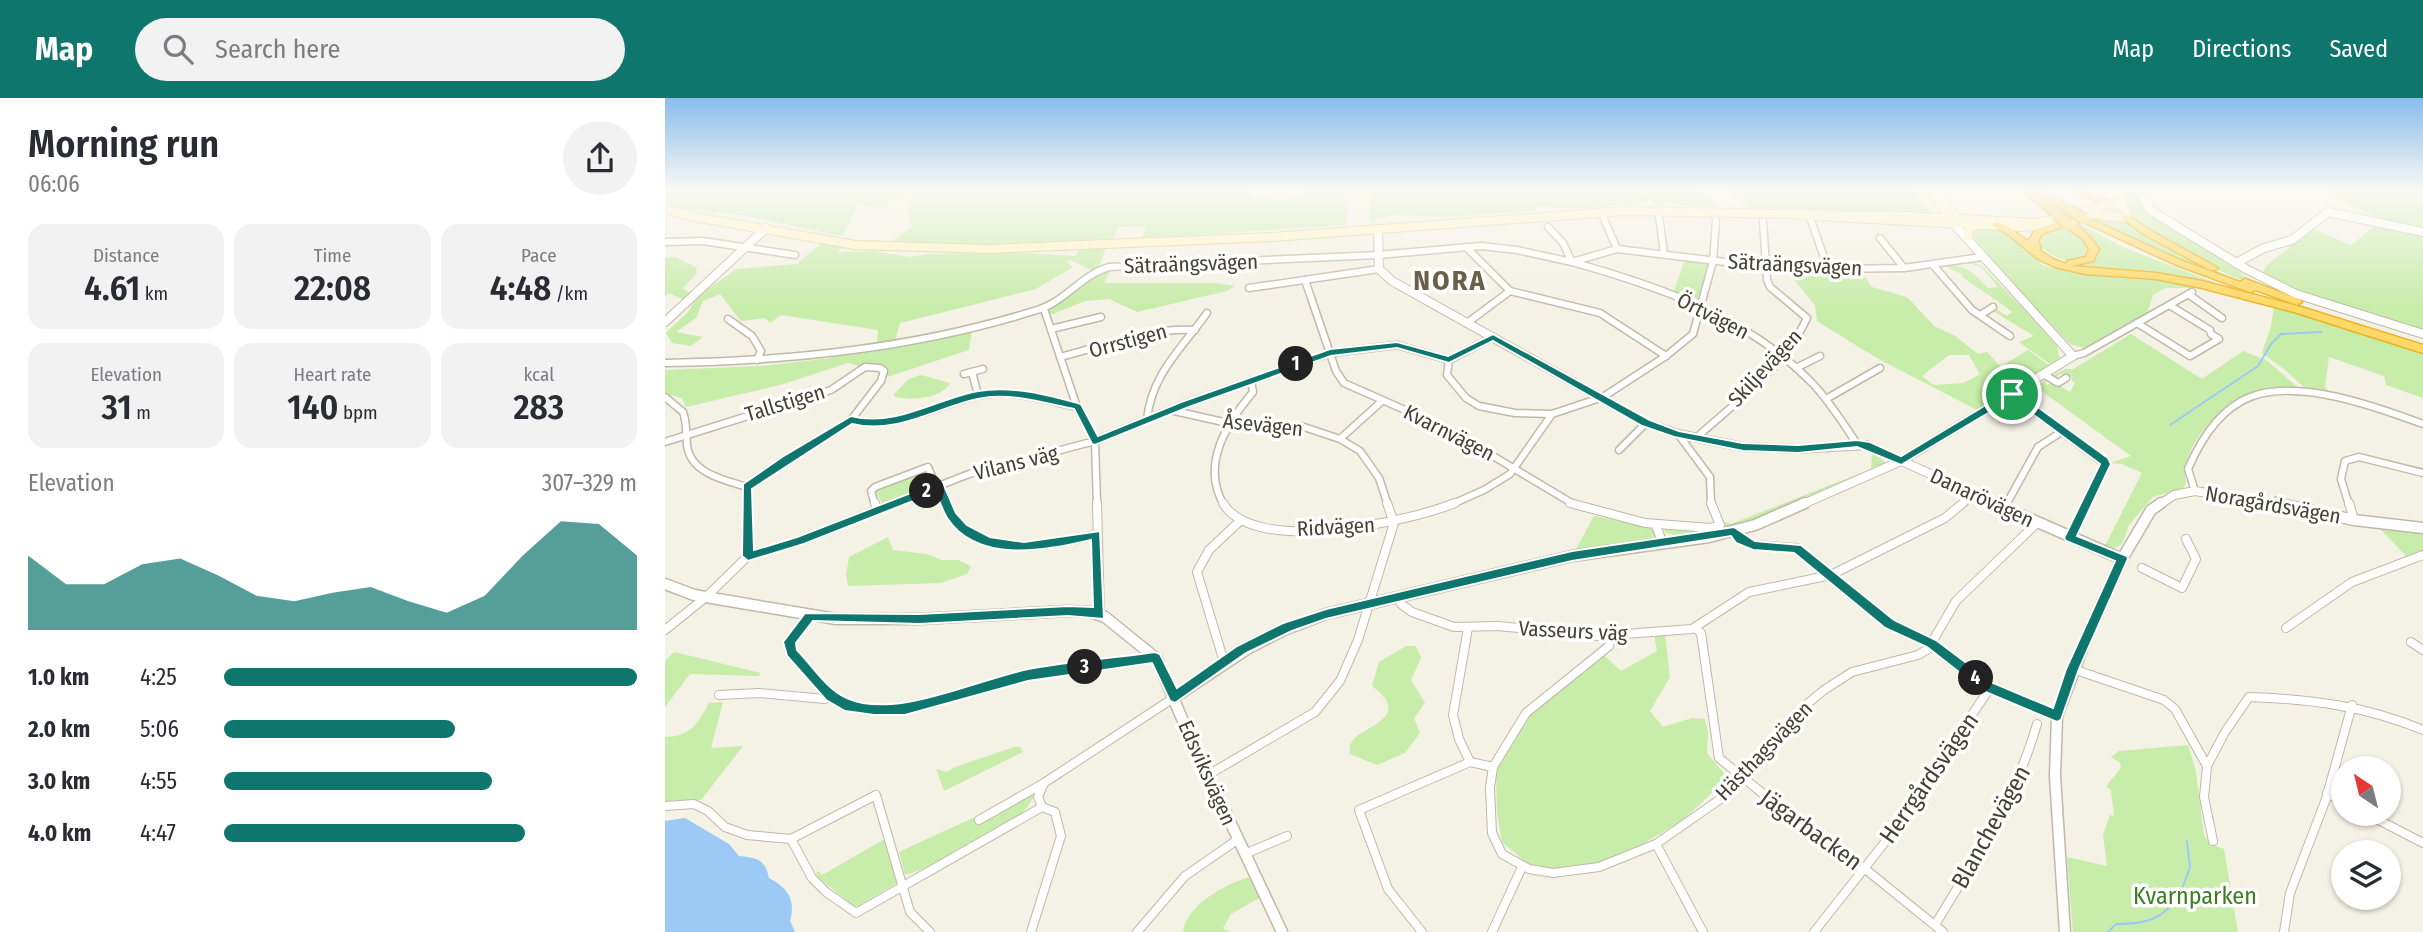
<!DOCTYPE html>
<meta charset="utf-8">
<style>
body{margin:0;font-family:"Fira Sans Condensed",sans-serif;background:#f2f2f3;color:#2b2b33;height:100vh;display:flex;flex-direction:column;font-size:26px;white-space:nowrap}
*{box-sizing:border-box;margin:0}
p{font-size:23px;color:#7c7c81}
.icon{flex:none;width:38px;height:38px;fill:none;stroke:currentColor;stroke-width:2;stroke-linecap:round;stroke-linejoin:round}
.map{position:relative;flex:1;overflow:hidden}
.panel{display:flex;flex-direction:column;background:#fff;width:665px}
.panel>*{flex:none}
.needle{width:46px;rotate:325deg}
.buttons{position:absolute;left:1666px;top:658px;display:grid;gap:14px}
.buttons a{display:grid;place-items:center;width:70px;height:70px;border-radius:50%;background:#fff;box-shadow:0 2px 5px #0004;font-size:35px}
.pin{position:absolute;display:grid;place-items:center;width:60px;height:60px;color:#fff;margin:-30px;border:4px solid #fff;border-radius:50%;box-shadow:0 2px 7px #0007}
.km{position:absolute;width:35px;height:35px;margin:-18px;border-radius:50%;background:#222;color:#fff;font-size:19px;line-height:35px;text-align:center}
.round{display:grid;place-items:center;flex:none;width:74px;height:74px;border-radius:37px;background:#f2f2f3}
.overview{display:flex;align-items:center;justify-content:space-between;height:119px;padding:0 28px}
h1{font-size:38px;font-weight:600;line-height:52px}
.stats{display:grid;grid-template-columns:repeat(3,1fr);gap:10px;height:119px;padding:7px 28px}
.stats div{display:grid;align-content:center;border-radius:18px;background:#f2f2f3;text-align:center}
.stats b{font-size:35px;font-weight:600}
.stats small{font-size:19px;font-weight:400}
.stats p{font-size:19px}
.chart{height:196px;padding:14px 28px}
.chart p{display:flex;justify-content:space-between}
.chart svg{width:100%;height:126px;margin-top:7px;fill:#0f766e;opacity:.7}
ul{padding:0 28px;list-style:none;font-size:23px}
li{display:grid;grid-template-columns:112px 84px 1fr;align-items:center;height:52px}
li i{height:18px;border-radius:9px;background:#0f766e}
header{display:flex;align-items:center;gap:42px;box-sizing:border-box;height:98px;padding:0 35px;background:#0f766e;color:#fff}
header strong{font-size:33px}
nav{display:flex;gap:38px;margin-inline-start:auto;font-size:24px}
.search{width:490px;height:63px;background:#f2f2f3;display:flex;align-items:center;gap:18px;box-sizing:border-box;padding:0 24px;border-radius:38px;color:#7c7c81;font-size:26px}
main{display:flex;flex:1;min-height:0}
.map>svg:first-child{display:block}
.green{fill:#c8ecaa;fill-rule:evenodd}
.water{fill:#9cc9f6}
.lines{fill:none;stroke-linecap:round;stroke-linejoin:round}
.stream{stroke:#9cc9f6;stroke-width:2}
.minor-far1-casing{stroke:#c0b9a7;stroke-width:9}
.minor-casing{stroke:#c0b9a7;stroke-width:10}
.tertiary-far1-casing{stroke:#c0b9a7;stroke-width:10}
.tertiary-casing{stroke:#c0b9a7;stroke-width:13}
.secondary-casing{stroke:#d7cb91;stroke-width:10}
.motorway-casing{stroke:#eab429;stroke-width:3}
.minor-far1{stroke:#fff;stroke-width:6}
.minor{stroke:#fff;stroke-width:8}
.tertiary-far1{stroke:#fff;stroke-width:8}
.tertiary{stroke:#fff;stroke-width:10}
.secondary{stroke:#fff6c4;stroke-width:8}
.motorway{fill:#ffd965;fill-rule:evenodd}
.motorway-bridge-casing{stroke:#eab429;stroke-width:13;stroke-linecap:butt}
.motorway-bridge{stroke:#ffd965;stroke-width:10}
.route{fill:#0f766e;stroke:#fff;stroke-width:2;fill-rule:evenodd}
.labels{text-anchor:middle;stroke-width:7;stroke-linejoin:round;paint-order:stroke}
.street-label{font-size:21px;fill:#474134;stroke:#fff}
.near-street-label{font-size:24px;fill:#474134;stroke:#fff}
.near-park-label{font-size:24px;fill:#3d7d23;stroke:#fff}
.district-label{font-size:28px;font-weight:bold;letter-spacing:2px;fill:#6a604a;stroke:#fff}
</style>
<header>
<strong>Map</strong>
<div class="search"><svg class="icon" aria-label="search" viewBox="0 0 24 24"><circle cx="10" cy="10" r="6"/><path d="M15 15l6 6"/></svg>Search here</div>
<nav><a>Map</a><a>Directions</a><a>Saved</a></nav>
</header>
<main>
<section class="panel">
<div class="overview"><div><h1>Morning run</h1><p>06:06</p></div><a class="round"><svg class="icon" aria-label="share" viewBox="0 0 24 24"><path d="M12 15V3M7 8l5-5 5 5M5 13v7h14v-7"/></svg></a></div>
<div class="stats">
<div><p>Distance</p><b>4.61<small> km</small></b></div>
<div><p>Time</p><b>22:08</b></div>
<div><p>Pace</p><b>4:48<small> /km</small></b></div>
</div>
<div class="stats">
<div><p>Elevation</p><b>31<small> m</small></b></div>
<div><p>Heart rate</p><b>140<small> bpm</small></b></div>
<div><p>kcal</p><b>283</b></div>
</div>
<div class="chart"><p><span>Elevation</span>307–329 m</p>
<svg viewBox="0 0 160 44" preserveAspectRatio="none"><path d="M0 44V18L10 28L20 28L30 21L40 19L50 25L60 32L70 34L80 31L90 29L100 34L110 38L120 32L130 18L140 6L150 7L160 18V44z"/></svg>
</div>
<ul>
<li><b>1.0 km</b>4:25<i style="width:100%"></i></li>
<li><b>2.0 km</b>5:06<i style="width:56%"></i></li>
<li><b>3.0 km</b>4:55<i style="width:65%"></i></li>
<li><b>4.0 km</b>4:47<i style="width:73%"></i></li>
</ul>
</section>
<div class="map">
<svg width="1758" height="834" viewBox="0 0 1758 834">
<rect width="100%" height="100%" fill="#f4f1e5"/>
<!-- green -->
<g class="green">
<path d="M0 91H581L587 98 620 102 644 91H1031L1058 108H1016L1002 102 997 109H993L983 98 979 105 910 111 872 108 871 113 784 119 729 117 705 123 704 95 685 97 680 127 477 140 481 128 453 129 448 141 301 147 224 145 247 129 240 97 217 110 193 107 177 138 81 118 13 110 0 105Z"/>
<path d="M1060 91H1249L1266 114 1228 112 1206 115 1083 109Z"/>
<path d="M1661 91H1758V131C1726 127 1687 110 1661 91Z"/>
<path d="M1459 92C1472 91 1474 102 1481 110L1575 171 1578 177 1606 191C1561 181 1506 148 1468 122L1467 113 1456 95Z"/>
<path d="M1431 118 1460 124 1515 155 1573 183 1482 148 1423 120Z"/>
<path d="M1411 124 1462 151 1564 190 1475 172 1410 167 1421 166 1431 161 1433 153 1421 136 1407 125Z"/>
<path d="M1402 127 1420 141 1425 152C1413 173 1381 159 1372 143L1379 134Z"/>
<path d="M1710 128 1758 139V232L1645 198 1598 175 1601 168 1648 131 1686 147Z"/>
<path d="M1309 129 1339 132 1379 168 1421 177 1481 182 1486 180 1545 190H1501L1488 197 1482 215 1419 250 1405 246 1324 160 1307 136Z"/>
<path d="M158 144 179 148 172 154 209 153 245 159 265 156 365 155 410 158 414 151 441 150 434 169 426 172 405 162 402 164 408 169 371 191 235 225 230 243 212 246 213 232 116 217 105 225 100 220 76 223 55 196 38 203 31 220 11 234 38 239 26 248 7 245 1 235 23 214 33 198 71 171 132 166Z"/>
<path d="M11 159 32 170 31 176 18 190 26 196 19 202 4 195 0 198V160Z"/>
<path d="M1020 161 1043 166 1032 204 1008 196Z"/>
<path d="M1302 164H1309L1318 169 1361 214 1392 248 1395 263 1389 267 1385 266 1354 244 1369 238 1325 211 1329 210 1342 218 1348 214 1296 178 1298 177 1280 168C1298 164 1312 178 1323 190L1333 189 1317 170Z"/>
<path d="M446 172 439 185H551L570 188 562 193 472 214 444 201 420 203 385 217 384 211 432 176Z"/>
<path d="M1121 172 1174 174 1175 176H1195L1196 174 1207 189 1242 199 1269 228 1290 238 1313 256 1322 254 1350 285 1312 312 1210 259 1152 223 1150 207ZM1284 257H1304L1315 276 1299 285 1269 287 1257 278Z"/>
<path d="M1609 209 1758 256V300L1721 287 1719 278 1664 259 1660 289 1665 296 1642 292 1619 271 1597 255 1606 228Z"/>
<path d="M307 231 304 252 222 279V272L201 266 197 269 183 265 115 287 21 309 17 300 0 296V272L96 268 166 260 170 256Z"/>
<path d="M1466 236 1537 281 1578 253 1601 262 1636 292C1619 292 1603 290 1587 295 1555 307 1513 350 1521 386L1518 390 1488 399 1464 427 1457 446 1450 450 1440 448 1477 375 1457 366 1445 365 1466 358 1371 289 1383 280 1380 285 1382 287 1388 284 1405 294 1410 285 1406 282 1408 279 1396 276 1392 278 1394 282 1385 279 1400 271H1408Z"/>
<path d="M1363 252 1385 268 1355 286 1340 266Z"/>
<path d="M256 277 285 285C275 302 246 302 230 299L229 296 244 281Z"/>
<path d="M1192 349H1200L1218 356 1216 361 1221 365C1184 384 1034 454 1000 434L999 431 1004 429 1058 428 1060 424 1066 426 1206 371 1207 355Z"/>
<path d="M261 371 266 382 264 388 218 407 210 393 212 390Z"/>
<path d="M929 418 982 428 988 432 990 439 987 443 915 454 911 451Z"/>
<path d="M1714 430 1758 434V453L1742 459Z"/>
<path d="M223 439 228 452 261 456 277 462H293L306 468 302 476 276 485 183 488 181 477 184 459Z"/>
<path d="M1000 536 1005 579 985 613 998 629 1027 620 1040 621 1043 634 1042 655 1063 680 1019 721 973 749 934 764 896 773 868 770 837 744 832 715 831 674 854 633 868 613 938 556 956 573 992 553 989 537Z"/>
<path d="M741 548H751L756 560 746 582 760 605 749 620 755 635 740 655 712 667 685 656C685 652 684 648 686 645 694 628 751 621 707 588L714 564Z"/>
<path d="M9 554 96 575 94 578 25 576 0 609V563Z"/>
<path d="M58 604 46 650 78 648 36 702 0 703V639C24 639 33 626 44 605Z"/>
<path d="M1523 647 1531 674 1539 737 1545 746 1559 751 1573 834H1408L1402 759 1442 768 1438 737 1445 717 1449 718 1446 692 1441 688 1456 670 1455 665 1446 659 1454 653Z"/>
<path d="M349 649H355L358 654 279 693 271 671 282 674 290 669Z"/>
<path d="M371 693C368 699 365 707 360 712 348 724 252 779 240 776L234 754 310 719 313 725Z"/>
<path d="M220 741 232 777V785L193 808H188L153 779 151 775 154 773 157 777Z"/>
<path d="M584 779 594 800 566 816 558 830 565 834H518C521 807 561 786 584 779Z"/>
</g>
<!-- water -->
<path class="water" d="M20 720 64 746 74 758C92 760 100 761 104 780 123 790 131 802 125 823L130 834H0V723Z"/>
<g class="lines">
<!-- stream -->
<g class="stream">
<path d="M1505 327 1593 268 1606 246 1616 236 1656 234"/>
<path d="M1516 794 1525 769 1522 743"/>
<path d="M1443 834 1451 826C1481 826 1498 822 1515 796"/>
</g>
<!-- minor-far1 casing -->
<g class="minor-far1-casing">
<g id="minor-far1">
<path d="M994 117 999 156"/>
<path d="M939 121 952 151"/>
<path d="M1146 122 1163 171"/>
<path d="M883 129 898 145 907 164C993 188 1084 219 1148 286 1165 304 1178 325 1192 346"/>
<path d="M1215 140 1239 170"/>
<path d="M0 144 38 143 130 157"/>
<path d="M801 149 845 193 935 215 1001 258"/>
<path d="M1268 167 1307 212 1345 238"/>
<path d="M640 182 671 273 679 285 783 331 910 407"/>
<path d="M584 190 714 171"/>
<path d="M1523 196 1557 220"/>
<path d="M379 211 412 309 430 343 432 407"/>
<path d="M1315 217 1328 209"/>
<path d="M63 221 87 238 96 253 92 262"/>
<path d="M802 225 845 193"/>
<path d="M1472 225 1525 258 1554 241 1546 236 1545 232 1504 207"/>
<path d="M386 231 436 219"/>
<path d="M1408 258 1419 255 1527 194"/>
<path d="M395 259C440 248 483 229 530 232"/>
<path d="M784 262 782 277 801 300 814 308 850 315 887 316 938 299 1001 258 1028 236 1048 163 1051 122"/>
<path d="M0 265C126 263 251 250 372 212 400 204 416 177 444 169L713 157 816 148 852 152 907 164 952 151 1102 169 1163 171 1239 170 1317 159"/>
<path d="M1131 270 1155 258"/>
<path d="M307 274 313 297"/>
<path d="M299 276 318 271"/>
<path d="M1380 277 1393 285 1401 280"/>
<path d="M1347 296 1440 366 1421 407"/>
<path d="M0 299 18 314C22 325 21 335 22 347 25 375 59 382 82 389V407"/>
<path d="M1161 301 1215 270"/>
<path d="M505 312 563 325 636 328 675 341 695 353 714 380 723 407"/>
<path d="M482 322C486 277 517 250 542 215"/>
<path d="M1013 336 1045 379 1046 407"/>
<path d="M1032 339C1072 303 1119 270 1142 220L1105 189 1102 182 1098 123"/>
<path d="M675 341 717 303"/>
<path d="M0 344 166 292 200 269 215 270 219 273 216 283 186 322"/>
<path d="M954 352 981 325"/>
<path d="M274 388 281 407"/>
<path d="M82 389 186 322C230 332 270 308 311 298 344 290 380 302 412 309"/>
<path d="M1530 393 1523 371C1535 343 1555 311 1585 299 1633 280 1712 309 1758 326"/>
<path d="M210 407 206 393 210 389 263 369 271 389"/>
<path d="M225 407 304 376 430 343 520 306 665 255 732 247 784 262 828 239"/>
<path d="M559 407C535 367 562 325 588 294L586 283"/>
<path d="M785 407 819 392 845 376 887 316"/>
<path d="M1296 407 1310 396"/>
<path d="M1341 407 1373 349 1398 333"/>
<path d="M1684 407 1676 381 1680 363 1694 359 1758 375"/>
</g>
</g>
<!-- minor casing -->
<g class="minor-casing">
<g id="minor">
<path d="M82 405 83 458"/>
<path d="M210 405 212 413"/>
<path d="M280 405C306 465 381 448 431 437"/>
<path d="M432 405 435 517"/>
<path d="M558 405C589 458 743 424 790 405"/>
<path d="M905 405 980 425 1045 430 1055 427 1046 405"/>
<path d="M1684 405 1689 422"/>
<path d="M1339 410 1342 405"/>
<path d="M990 426 998 445"/>
<path d="M1069 434 1075 441 1088 447 1132 450 1225 526 1267 545 1323 589 1392 618"/>
<path d="M1405 440 1421 405"/>
<path d="M1477 470 1517 490 1531 461 1521 441"/>
<path d="M734 499 736 506 747 514 789 529 833 528 933 538 1027 531 1084 494 1166 477 1280 420 1298 405"/>
<path d="M145 518 124 544 127 554 165 598 180 607 209 611H240L363 577 490 559"/>
<path d="M803 530 788 617 794 641 805 664"/>
<path d="M1030 530 1036 535 1054 660 1160 746 1199 770 1278 834"/>
<path d="M1621 530 1687 484 1758 457"/>
<path d="M0 532 41 499 83 458 134 443 230 405"/>
<path d="M947 538 944 548 861 615 828 669 825 690 827 735 837 756 864 771 888 775 934 769 991 746 1054 702 1141 607 1159 592 1187 574 1253 557 1263 551 1291 503 1372 425"/>
<path d="M1746 544 1758 552"/>
<path d="M559 564 532 474 544 452 575 423"/>
<path d="M1408 571 1499 602 1510 611 1542 668 1539 699 1548 743"/>
<path d="M54 597 94 595 160 601 165 598"/>
<path d="M1542 668 1560 634 1584 599C1645 601 1701 608 1758 632"/>
<path d="M543 677 650 614 675 583 693 542 729 425 722 405"/>
<path d="M1662 695 1678 704"/>
<path d="M0 708 29 706 43 713 60 729 82 737 126 741 147 780 161 794 191 815 377 709"/>
<path d="M377 709 373 699 379 685 510 599"/>
<path d="M1702 716 1758 745"/>
<path d="M314 722 379 685"/>
<path d="M126 741 211 697 245 814 265 834"/>
<path d="M991 746 1038 834"/>
<path d="M580 756 622 738"/>
<path d="M1270 827C1309 762 1351 700 1372 626"/>
<path d="M366 834 396 738 390 714 377 709"/>
<path d="M472 834 520 778 572 742"/>
<path d="M757 834 723 791 694 712 805 664 828 669"/>
<path d="M827 834 857 769"/>
<path d="M1149 834 1228 734 1325 590"/>
<path d="M1619 834 1625 795 1661 701 1687 607"/>
</g>
</g>
<!-- tertiary-far1 casing -->
<g class="tertiary-far1-casing">
<g id="tertiary-far1">
<path d="M1453 91 1460 111"/>
<path d="M1469 91 1476 96 1485 112 1581 171 1631 196 1758 236"/>
<path d="M713 131 714 171 727 183 981 325 1013 336 1078 349 1133 351 1202 347 1333 407"/>
<path d="M1571 165 1599 150 1627 142 1663 114 1758 134"/>
<path d="M0 224 101 130"/>
<path d="M1136 407 1236 363 1408 258 1287 124"/>
<path d="M1494 407 1509 397 1530 393 1619 407"/>
</g>
</g>
<!-- tertiary casing -->
<g class="tertiary-casing">
<g id="tertiary">
<path d="M1329 405 1457 461"/>
<path d="M1611 405 1689 422 1758 430"/>
<path d="M0 486 29 497 171 521H254L403 513 425 514 440 519 492 561 520 628 617 834"/>
<path d="M510 599 582 551 619 532 661 516 907 458 1044 439 1090 427 1140 405"/>
<path d="M1400 834 1390 678 1392 618 1421 541 1457 461 1486 412 1496 405"/>
</g>
</g>
<!-- secondary casing -->
<g class="secondary-casing">
<g id="secondary">
<path d="M1263 91 1286 121"/>
<path d="M1273 93 1292 121"/>
<path d="M0 111 30 119 190 147 324 151 608 139 960 113 1242 118 1368 125 1394 121 1447 105 1460 111 1463 116 1458 120 1430 116 1398 125 1355 129 1133 117"/>
<path d="M1303 138 1305 130 1314 127"/>
</g>
</g>
<!-- motorway casing -->
<g class="motorway-casing">
<g id="motorway">
<path d="M1355 91H1364L1396 116 1391 119 1388 118Z"/>
<path d="M1369 91H1379L1408 111 1403 114 1400 113Z"/>
<path d="M1401 91H1413L1449 105 1447 107H1441Z"/>
<path d="M1461 116 1486 133 1553 170 1551 172H1545L1480 137 1458 121V117Z"/>
<path d="M1419 118 1515 162 1575 184 1580 181 1583 182 1636 202 1637 204 1632 207 1591 192 1586 194 1582 193 1509 166 1416 123 1414 121Z"/>
<path d="M1398 122C1414 125 1425 138 1434 151L1428 163 1407 168 1491 175 1537 183 1636 209 1758 247V255L1629 214 1537 190 1491 181 1420 176 1390 169 1373 161 1344 137 1326 127 1331 124 1343 129 1363 143 1370 132ZM1399 128 1418 141 1424 151 1421 159 1402 163 1401 166 1388 161 1374 152 1376 150 1373 143 1377 136Z"/>
</g>
</g>
<!-- minor-far1 -->
<use href="#minor-far1" class="minor-far1"/>
<!-- minor -->
<use href="#minor" class="minor"/>
<!-- tertiary-far1 -->
<use href="#tertiary-far1" class="tertiary-far1"/>
<!-- tertiary -->
<use href="#tertiary" class="tertiary"/>
<!-- secondary -->
<use href="#secondary" class="secondary"/>
<!-- motorway -->
<use href="#motorway" class="motorway"/>
<!-- motorway-bridge casing -->
<g class="motorway-bridge-casing">
<g id="motorway-bridge">
<path d="M1403 111 1419 121"/>
<path d="M1391 116 1403 126"/>
</g>
</g>
<!-- motorway-bridge -->
<use href="#motorway-bridge" class="motorway-bridge"/>
</g>
<!-- sky -->
<linearGradient id="sky" x2="0" y2="1"><stop stop-color="#89bcee"/><stop offset="0.44" stop-color="#faf9f3"/><stop offset="1" stop-color="#faf9f3" stop-opacity="0"/></linearGradient>
<rect width="1758" height="208" fill="url(#sky)"/>
<!-- route -->
<path class="route" d="M828 236 985 322 1014 333 1078 345 1133 347 1192 342 1205 344 1236 358 1344 293H1351L1443 360 1446 366 1412 438 1462 458 1463 461 1414 571 1396 622 1392 624 1318 593 1262 549 1220 530 1129 455 1088 452 1071 445 1066 438 907 463 661 521 627 533 581 555 510 605 505 603 487 565 363 583 240 617H209L180 613 161 602 122 558 118 544 140 515 254 516 403 508 428 509 426 442C381 453 312 466 282 420 277 412 274 402 271 394L139 446 83 463 77 458 78 386 117 359 186 318C232 329 270 301 313 293 346 287 384 297 416 306L433 338 516 304 665 251 732 244 783 258ZM828 243 977 328 1009 339 1078 353 1133 355 1192 349 1236 367 1347 301 1435 366 1399 440 1401 443 1450 463 1401 571 1388 610 1328 585 1271 542 1229 522 1136 447 1090 443 1069 429 907 453 661 511 618 525 572 548 512 590 495 556 490 554C448 560 405 563 363 571 313 581 230 622 182 600 162 592 147 567 132 552L131 545 148 523 254 526 403 518 439 521 435 433 359 444 325 439 302 427 291 415 278 385 274 384 132 439 89 452 87 391 187 326C231 337 271 310 313 301 344 294 378 305 409 311L427 346 430 347 524 309 666 258 732 250 784 265Z"/>
<g class="labels">
<!-- street labels -->
<g class="street-label">
<text transform="translate(526 166) rotate(-2)" y="7">Sätraängsvägen</text>
<text transform="translate(1130 167) rotate(3)" y="7">Sätraängsvägen</text>
<text transform="translate(1048 218) rotate(27)" y="7">Örtvägen</text>
<text transform="translate(463 243) rotate(-15)" y="7">Orrstigen</text>
<text transform="translate(1100 270) rotate(-47)" y="7">Skiljevägen</text>
<text transform="translate(120 305) rotate(-17)" y="7">Tallstigen</text>
<text transform="translate(598 327) rotate(6)" y="7">Åsevägen</text>
<text transform="translate(784 335) rotate(27)" y="7">Kvarnvägen</text>
<text transform="translate(351 365) rotate(-14)" y="7">Vilans väg</text>
<text transform="translate(1317 400) rotate(25)" y="7">Danarövägen</text>
<text transform="translate(1608 407) rotate(10)" y="7">Noragårdsvägen</text>
<text transform="translate(671 429) rotate(-3)" y="7">Ridvägen</text>
<text transform="translate(908 533) rotate(3)" y="7">Vasseurs väg</text>
<text transform="translate(1099 653) rotate(-46)" y="7">Hästhagsvägen</text>
<text transform="translate(542 675) rotate(66)" y="7">Edsviksvägen</text>
</g>
<!-- near-street labels -->
<g class="near-street-label">
<text transform="translate(1264 680) rotate(-55)" y="8">Herrgårdsvägen</text>
<text transform="translate(1326 729) rotate(-61)" y="8">Blanchevägen</text>
<text transform="translate(1146 732) rotate(36)" y="8">Jägarbacken</text>
</g>
<!-- near-park labels -->
<g class="near-park-label">
<text x="1530" y="806">Kvarnparken</text>
</g>
<!-- district labels -->
<g class="district-label">
<text x="785" y="192">NORA</text>
</g>
</g>
</svg>
<div class="buttons">
<a><svg class="needle" viewBox="-14 -14 28 28"><path d="M0-13l5 13h-10z" fill="#e53935"/><path d="M0 13l5-13h-10z" fill="#7c7c81"/></svg></a>
<a><svg class="icon" aria-label="layers" viewBox="0 0 24 24"><path d="M12 4l9 5-9 5-9-5zM3 14l9 5 9-5"/></svg></a>
</div>
<div class="pin" style="left:1347px;top:296px;background:#1e9e55"><svg class="icon" aria-label="arrive" viewBox="0 0 24 24"><path d="M6 21V4h12l-3 4 3 4H6"/></svg></div>
<b class="km" style="left:631px;top:266px">1</b>
<b class="km" style="left:262px;top:393px">2</b>
<b class="km" style="left:420px;top:569px">3</b>
<b class="km" style="left:1311px;top:580px">4</b>
</div>
</main>
